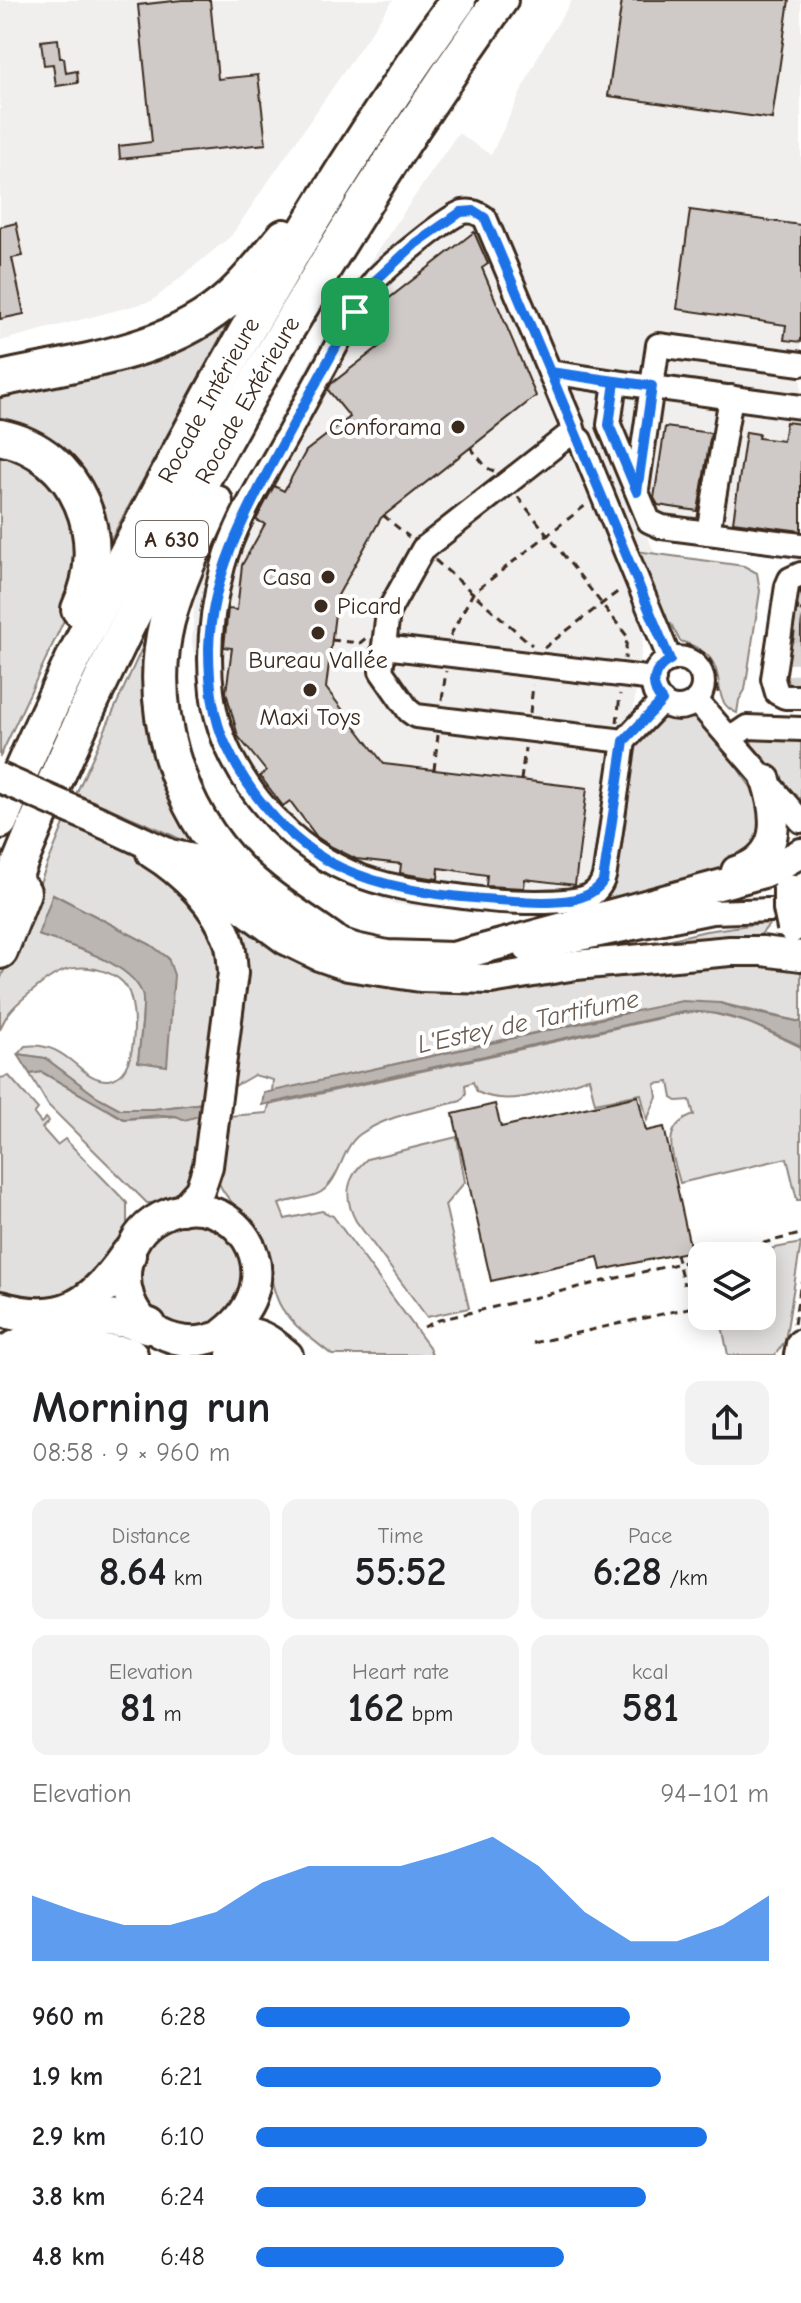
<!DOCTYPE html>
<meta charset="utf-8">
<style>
body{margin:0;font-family:"Comic Neue",sans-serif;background:#f2f2f2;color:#202124;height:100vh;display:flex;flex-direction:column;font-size:30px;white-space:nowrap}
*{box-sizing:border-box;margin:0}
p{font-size:26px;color:#757577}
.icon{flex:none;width:44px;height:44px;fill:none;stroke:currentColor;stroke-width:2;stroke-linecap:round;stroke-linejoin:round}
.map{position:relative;height:1355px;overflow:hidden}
.side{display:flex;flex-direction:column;background:#fff;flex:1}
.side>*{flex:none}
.tools{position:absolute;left:688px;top:1242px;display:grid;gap:16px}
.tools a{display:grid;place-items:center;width:88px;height:88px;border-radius:16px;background:#fff;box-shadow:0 4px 20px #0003;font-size:40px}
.pin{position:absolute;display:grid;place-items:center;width:68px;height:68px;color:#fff;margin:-34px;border-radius:16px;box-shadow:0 4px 12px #0006}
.round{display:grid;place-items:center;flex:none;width:84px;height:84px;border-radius:16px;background:#f2f2f2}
.headline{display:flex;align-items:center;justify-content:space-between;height:136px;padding:0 32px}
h1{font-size:44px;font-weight:700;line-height:60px}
.stats{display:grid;grid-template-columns:repeat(3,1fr);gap:12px;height:136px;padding:8px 32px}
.stats div{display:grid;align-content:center;border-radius:16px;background:#f2f2f2;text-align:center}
.stats b{font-size:40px;font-weight:700}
.stats small{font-size:22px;font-weight:400}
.stats p{font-size:22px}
.chart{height:224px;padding:16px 32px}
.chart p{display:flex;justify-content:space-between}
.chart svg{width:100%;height:144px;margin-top:8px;fill:#1a73e8;opacity:.7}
ul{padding:0 32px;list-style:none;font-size:26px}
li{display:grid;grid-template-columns:128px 96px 1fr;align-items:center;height:60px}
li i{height:20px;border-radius:10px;background:#1a73e8}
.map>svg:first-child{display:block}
.built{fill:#f1efee}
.green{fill:#e2e0de;stroke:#8e857e;stroke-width:2;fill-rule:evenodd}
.water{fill:#bcb6b3;stroke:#887e77;stroke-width:2}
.building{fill:#cfcac7;stroke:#3b2a1e;stroke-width:2}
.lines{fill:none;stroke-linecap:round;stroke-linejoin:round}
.minor-tunnel{stroke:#d8d4d2;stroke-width:22;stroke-dasharray:22 11;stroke-linecap:butt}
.minor-casing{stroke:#3b2a1e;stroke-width:28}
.major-casing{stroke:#3b2a1e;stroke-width:34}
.highway-casing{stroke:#3b2a1e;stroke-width:40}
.path{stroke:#3b2a1e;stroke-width:3;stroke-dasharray:8 6;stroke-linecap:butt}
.minor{stroke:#fff;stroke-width:22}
.major{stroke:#fff;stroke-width:28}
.highway{stroke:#fff;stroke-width:34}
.major-bridge-casing{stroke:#3b2a1e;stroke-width:34;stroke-linecap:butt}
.major-bridge{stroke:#fff;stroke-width:28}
.route-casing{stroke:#fff;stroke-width:16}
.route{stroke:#1a73e8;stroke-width:10}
.poi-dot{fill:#3b2a1e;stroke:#fff;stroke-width:3}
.labels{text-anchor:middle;stroke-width:8;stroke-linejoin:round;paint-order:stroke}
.shield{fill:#fff;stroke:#766a62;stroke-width:2}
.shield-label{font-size:22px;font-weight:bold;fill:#3b2a1e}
.street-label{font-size:24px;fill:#3b2a1e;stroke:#fff}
.poi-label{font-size:24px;fill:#3b2a1e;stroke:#fff;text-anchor:end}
.water-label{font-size:26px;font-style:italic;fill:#685b52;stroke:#fff}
</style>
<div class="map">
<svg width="801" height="1355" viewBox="0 0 801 1355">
<rect width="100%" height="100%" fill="#fff"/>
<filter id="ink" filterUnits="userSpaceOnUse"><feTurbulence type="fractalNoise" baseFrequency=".0125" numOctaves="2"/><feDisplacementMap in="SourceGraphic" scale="16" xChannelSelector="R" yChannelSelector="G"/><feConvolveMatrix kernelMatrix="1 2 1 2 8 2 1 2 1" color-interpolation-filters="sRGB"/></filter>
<g filter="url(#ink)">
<!-- built -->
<g class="built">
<path d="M0 0H393L231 236 152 301 0 341Z"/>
<path d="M572 0H801V553L646 532 655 554 609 886 597 905 484 914 395 904 345 885 303 859 265 823 238 788 216 748 201 695 192 643 194 603 209 556 232 505 341 304 458 133 491 155 540 52Z"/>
</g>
<!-- green -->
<g class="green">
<path d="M239 303 105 550 0 425V385Z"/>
<path d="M0 447 41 463 78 517 73 601 0 757Z"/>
<path d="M636 551 744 566 757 573 760 591 745 690 739 700 737 713C702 699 741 659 680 641L671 624 665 626Z"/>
<path d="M179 566 157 660 222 859 161 830 76 794Z"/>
<path d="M672 715C690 715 701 720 713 733L762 803 766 837 730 867 674 882 604 908 626 770 635 743 651 724Z"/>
<path d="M756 737 801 738V802C786 792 753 758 751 740Z"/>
<path d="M66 819 144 856 183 889 216 937 222 965 204 1103 154 1109H120L96 1096 45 1058 18 1054 25 1046C68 1040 79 1081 108 1080 139 1078 138 1007 127 988 121 977 108 972 96 969 74 964 57 971 40 985 23 999 7 1009 0 1030V980ZM53 894 151 945 168 958 138 1062C139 1048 146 1002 142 992 129 961 68 945 39 935Z"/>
<path d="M225 907 354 976 696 961 793 967 801 971V1022L720 1003 622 1013 272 1092 273 1080 254 1075 226 1091Z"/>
<path d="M771 922 754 943 624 950 706 931Z"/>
<path d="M704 1011 750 1023 801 1047V1200H797L787 1158 680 1183C673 1155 659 1127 694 1115L690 1100 677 1101 672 1098 669 1082 655 1084 657 1097 647 1120 641 1094 595 1103 589 1078C555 1088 512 1109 477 1092L473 1082 465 1085 466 1094 461 1101C427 1110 388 1114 359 1135 341 1149 341 1179 321 1192 310 1199 292 1199 279 1204L285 1219 322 1211 333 1216 429 1347 432 1355H332C314 1340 289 1324 279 1303 267 1278 271 1249 254 1226 241 1209 223 1199 217 1177 214 1164 225 1131 228 1116L267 1113 269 1105 683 1013Z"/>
<path d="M41 1072 124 1119 202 1115C197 1151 198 1205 147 1203L48 1105 30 1074Z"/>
<path d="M9 1076 38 1109 34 1114 41 1123 46 1118 49 1121 42 1128 57 1145 65 1139 127 1203V1224L115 1258 58 1302 0 1298V1078Z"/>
<path d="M457 1137 465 1182 445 1205 469 1308 427 1317 356 1221C343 1197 346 1177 367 1159Z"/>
<circle cx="191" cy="1275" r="54"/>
<path d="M801 1243 785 1341 775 1355H728L720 1316H762V1256H734Z"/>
</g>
<!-- water -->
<g class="water">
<path d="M53 894 151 945 168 958 174 975 167 1066 138 1062C139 1048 146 1003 142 993 129 961 68 945 38 935Z"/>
<path d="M682 1001 720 1003 742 1010 801 1022V1046C763 1028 726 1009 683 1012L262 1105 264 1093Z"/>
<path d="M18 1054 45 1058 96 1096 120 1109H154L204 1103 202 1115 185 1120 176 1116 160 1115 124 1119 42 1072 30 1074Z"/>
</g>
<!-- building -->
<g class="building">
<path d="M182 0H210L218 79 258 75 266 144 120 159 119 146 152 142 138 5Z"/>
<path d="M622 0H789L772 119 608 96Z"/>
<path d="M58 39 60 58H64L66 73 77 71 78 83 56 86 53 64 44 65 41 41Z"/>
<path d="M690 210 801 225V342L784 340 786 325 677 309Z"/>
<path d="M16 223 23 256 12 258 24 314 0 319V227Z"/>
<path d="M474 232 488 264 482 268 536 396 381 518 337 597 326 688 384 764 587 788 575 885 525 879 524 888 486 886 487 875 439 868 438 879 417 876 400 873 401 864 356 859 332 847 317 837 290 801 283 806 260 776 266 771 238 736 226 692 232 648 224 647 228 609 237 610 242 565 265 524 256 520 266 501 274 486 284 491 306 451 350 417 328 390 331 384 385 342 366 319 369 314Z"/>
<path d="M786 422 801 424V531L733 522 746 432 759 434 758 438 783 441Z"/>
<path d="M665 427 711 433 698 511 658 505 654 498Z"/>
<path d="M801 589V656L791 655Z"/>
<path d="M638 1096 646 1131 664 1127 691 1251 601 1270 598 1257 491 1281 453 1114 495 1104 501 1127Z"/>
</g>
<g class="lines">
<!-- minor-tunnel -->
<path class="minor-tunnel" d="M789 697C787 665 785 630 795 599L801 596"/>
<!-- minor casing -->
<g class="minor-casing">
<g id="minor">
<path d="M550 372 615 382 609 425 649 521 662 527 801 545"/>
<path d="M615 382 801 407"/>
<path d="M575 436 572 425 485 218C478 213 472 210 463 212 448 216 390 265 377 278 363 294 352 316 342 335 326 365 309 395 293 425 269 470 236 517 223 566 212 607 207 650 212 692 221 768 281 842 350 872 391 890 437 893 480 899 502 902 570 905 589 896 599 890 603 883 605 872L624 741"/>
<path d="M637 489 658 345 801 364"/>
<path d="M708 533 731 397"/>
<path d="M801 574 790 579 787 586 773 679 777 693 785 697H801"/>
<path d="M384 647 654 679"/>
<circle cx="678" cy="683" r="25"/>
<path d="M696 700 801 821"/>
<path d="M662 701 624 741 416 716 409 711 381 671 388 612 423 549 566 437 575 436 580 440 670 660"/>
<path d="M731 738 747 727 801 729"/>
<path d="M526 950 712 912 801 909"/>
</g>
</g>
<!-- major casing -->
<g class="major-casing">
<g id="major">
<path d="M103 823 170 854 193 859 251 898"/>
<path d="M151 853C182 872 217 906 229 942 232 951 232 963 233 973L208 1166 200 1190 182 1210"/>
<path d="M736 871C782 857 778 818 766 780"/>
<path d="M225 895 286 940 319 956 348 966 420 977 491 979 576 965 730 951H762L801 956"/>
<path d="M314 934 355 948 387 955 453 957 767 872 801 853"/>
<path d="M223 1333C299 1275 231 1180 160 1217 141 1227 130 1244 127 1265 123 1287 131 1311 148 1325 163 1338 186 1344 205 1340 219 1337 231 1330 246 1332 264 1334 275 1344 288 1355"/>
<path d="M799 1355 801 1344"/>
</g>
</g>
<!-- highway casing -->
<g class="highway-casing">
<g id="highway">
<path d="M0 379C78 362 170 353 231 297 250 280 267 257 284 237"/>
<path d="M0 437C79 453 112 539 79 609"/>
<path d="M215 502C197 541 178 580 167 621 146 707 176 809 239 871 266 898 300 918 332 941"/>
<path id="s1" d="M0 821C42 718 93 618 144 520 237 340 340 164 458 0"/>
<path id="s2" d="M0 911C130 589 299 284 500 0"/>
<path d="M0 951 23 892"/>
<path d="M0 1309C63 1327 93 1306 128 1255"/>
<path d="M2 1355C51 1331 95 1305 149 1326"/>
<path d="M47 1355 93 1351 130 1355"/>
<path d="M234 1355 250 1352 266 1355"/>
</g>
</g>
<!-- path -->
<g class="path">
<path d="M470 447 487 468 494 471"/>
<path d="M518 497 627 636 625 659"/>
<path d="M383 515 409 537"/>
<path d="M435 560 532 645"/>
<path d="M450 636 473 593 586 505"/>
<path d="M331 640 360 643 367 637"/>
<path d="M685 645C716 652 714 671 719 697"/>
<path d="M544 648 620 590"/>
<path d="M442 700 446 671"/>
<path d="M530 713 533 685"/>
<path d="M617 723 620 694"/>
<path d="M434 770 438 735"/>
<path d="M521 780 525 748"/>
<path d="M676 1254 684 1285"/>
<path d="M708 1256 801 1234"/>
<path d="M794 1324 801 1282"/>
<path d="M424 1327 439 1320 702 1258"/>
<path d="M533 1343 702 1305"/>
</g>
<!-- minor -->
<use href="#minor" class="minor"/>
<!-- major -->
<use href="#major" class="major"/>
<!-- highway -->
<use href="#highway" class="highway"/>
<!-- major-bridge casing -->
<g class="major-bridge-casing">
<g id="major-bridge">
<path d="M0 778 103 823"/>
<path d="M788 888V909L792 928"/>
</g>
</g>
<!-- major-bridge -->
<use href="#major-bridge" class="major-bridge"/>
</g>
</g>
<g class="lines" filter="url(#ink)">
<!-- route casing -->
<g class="route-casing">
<path id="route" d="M355 312C330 357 306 401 282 445 248 509 211 573 209 648 209 678 212 715 225 743 250 798 296 851 353 873 404 893 460 898 514 901 541 902 587 907 603 881L624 741 662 701C649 686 652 670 670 660L550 372 615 382 609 425 637 492 652 386 550 372 485 218 474 211 461 212 415 244 376 280 355 312"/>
</g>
<!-- route -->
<use href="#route" class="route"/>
</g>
<!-- markers -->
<g class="poi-dot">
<circle cx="458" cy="427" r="8"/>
<circle cx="328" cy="577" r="8"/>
<circle cx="321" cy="606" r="8"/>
<circle cx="318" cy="633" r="8"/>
<circle cx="310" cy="690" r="8"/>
</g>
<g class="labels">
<!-- shield labels -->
<rect class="shield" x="136" y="521" width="72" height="36" rx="6"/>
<g class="shield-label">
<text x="172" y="547">A 630</text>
</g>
<!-- street labels -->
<g class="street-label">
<text dy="8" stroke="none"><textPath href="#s1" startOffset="470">Rocade Intérieure</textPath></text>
<text dy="8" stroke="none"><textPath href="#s2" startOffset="568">Rocade Extérieure</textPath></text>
</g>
<!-- poi labels -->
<g class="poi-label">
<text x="442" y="435">Conforama</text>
<text x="312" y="585">Casa</text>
<text x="337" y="614" text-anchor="start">Picard</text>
<text x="318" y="668" text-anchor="middle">Bureau Vallée</text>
<text x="310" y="725" text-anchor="middle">Maxi Toys</text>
</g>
<!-- water labels -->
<g class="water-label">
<text transform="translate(528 1021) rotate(-12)" y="9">L'Estey de Tartifume</text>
</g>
</g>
</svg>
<div class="tools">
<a><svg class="icon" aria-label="layers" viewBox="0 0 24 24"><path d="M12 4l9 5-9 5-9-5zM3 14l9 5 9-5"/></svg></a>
</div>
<div class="pin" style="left:355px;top:312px;background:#1e9e55"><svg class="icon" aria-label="arrive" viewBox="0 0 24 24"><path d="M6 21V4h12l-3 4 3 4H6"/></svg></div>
</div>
<section class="side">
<div class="headline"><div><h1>Morning run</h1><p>08:58 · 9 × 960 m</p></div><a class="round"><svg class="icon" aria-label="share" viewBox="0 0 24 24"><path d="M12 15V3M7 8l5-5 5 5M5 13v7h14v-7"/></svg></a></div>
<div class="stats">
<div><p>Distance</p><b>8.64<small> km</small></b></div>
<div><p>Time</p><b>55:52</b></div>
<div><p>Pace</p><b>6:28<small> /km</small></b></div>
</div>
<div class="stats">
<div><p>Elevation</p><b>81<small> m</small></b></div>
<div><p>Heart rate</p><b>162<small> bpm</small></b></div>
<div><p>kcal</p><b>581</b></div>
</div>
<div class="chart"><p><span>Elevation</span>94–101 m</p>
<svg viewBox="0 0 160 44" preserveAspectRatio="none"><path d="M0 44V24L10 29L20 33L30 33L40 29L50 20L60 15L70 15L80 15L90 11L100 6L110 15L120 29L130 38L140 38L150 33L160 24V44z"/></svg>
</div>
<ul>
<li><b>960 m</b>6:28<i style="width:73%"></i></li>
<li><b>1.9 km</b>6:21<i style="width:79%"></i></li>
<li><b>2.9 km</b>6:10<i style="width:88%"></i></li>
<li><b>3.8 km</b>6:24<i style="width:76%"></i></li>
<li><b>4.8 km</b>6:48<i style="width:60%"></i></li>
</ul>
</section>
